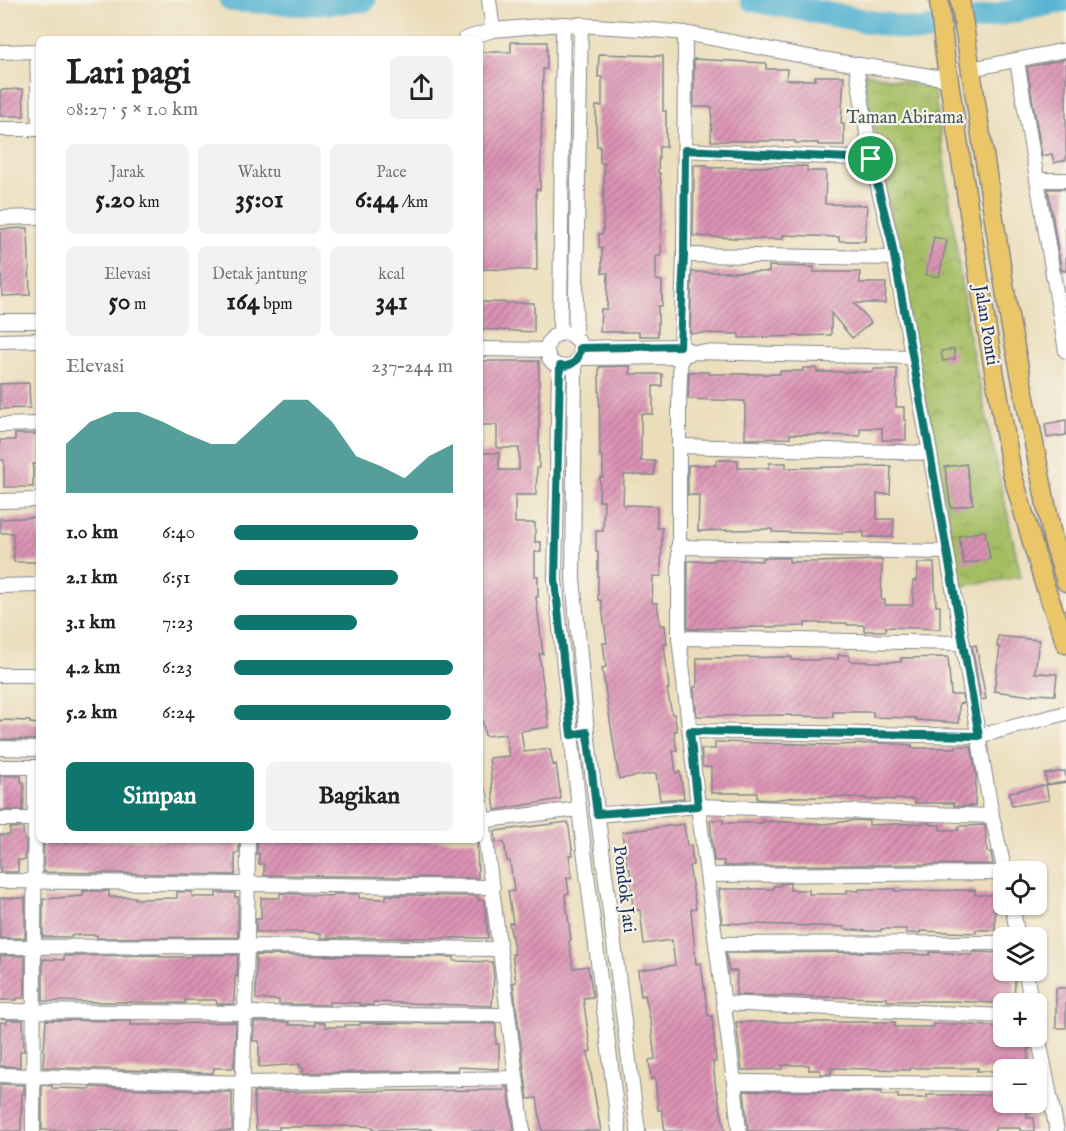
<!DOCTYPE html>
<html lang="id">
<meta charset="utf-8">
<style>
body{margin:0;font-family:"IM FELL English",serif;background:#f2f2f2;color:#202124;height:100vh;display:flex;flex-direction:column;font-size:22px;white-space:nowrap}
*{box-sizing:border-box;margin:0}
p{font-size:20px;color:#757577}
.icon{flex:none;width:33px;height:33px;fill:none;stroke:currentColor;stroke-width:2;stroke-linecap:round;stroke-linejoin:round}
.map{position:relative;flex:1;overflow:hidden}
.sheet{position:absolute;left:36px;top:36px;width:447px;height:807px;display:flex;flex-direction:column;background:#fff;border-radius:9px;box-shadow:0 2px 4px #0004}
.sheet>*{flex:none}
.buttons{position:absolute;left:993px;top:861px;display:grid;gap:12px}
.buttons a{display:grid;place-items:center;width:54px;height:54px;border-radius:9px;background:#fff;box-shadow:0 2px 4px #0004;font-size:30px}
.pin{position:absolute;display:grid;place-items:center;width:51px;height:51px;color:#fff;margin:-26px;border:3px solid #fff;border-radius:50%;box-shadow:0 2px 6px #0007}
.round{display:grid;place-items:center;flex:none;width:63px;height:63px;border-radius:9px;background:#f2f2f2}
.head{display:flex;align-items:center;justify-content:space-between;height:102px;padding:0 30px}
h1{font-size:33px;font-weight:800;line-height:45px}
.stats{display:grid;grid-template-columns:repeat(3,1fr);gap:9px;height:102px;padding:6px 30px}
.stats div{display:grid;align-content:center;border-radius:9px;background:#f2f2f2;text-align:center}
.stats b{font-size:26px;font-weight:800}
.stats small{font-size:16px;font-weight:400}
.stats p{font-size:16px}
.chart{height:168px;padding:12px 30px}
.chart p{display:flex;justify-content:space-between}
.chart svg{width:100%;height:108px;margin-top:6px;fill:#0f766e;opacity:.7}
.cta{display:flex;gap:12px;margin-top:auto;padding:12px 30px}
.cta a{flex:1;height:69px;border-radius:9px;background:#0f766e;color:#fff;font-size:24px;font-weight:800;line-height:69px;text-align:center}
.cta a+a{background:#f2f2f2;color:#202124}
ul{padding:0 30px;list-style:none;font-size:20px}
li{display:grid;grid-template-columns:96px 72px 1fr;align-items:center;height:45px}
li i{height:15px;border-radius:8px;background:#0f766e}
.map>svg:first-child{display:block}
.park{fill:url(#park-crowns);stroke:#607660;stroke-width:1.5}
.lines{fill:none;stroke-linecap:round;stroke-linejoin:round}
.river{stroke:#52b2d1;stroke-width:24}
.building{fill:url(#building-hatch)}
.minor-casing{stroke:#83868c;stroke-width:16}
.major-casing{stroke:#83868c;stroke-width:21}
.minor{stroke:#fff;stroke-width:14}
.major{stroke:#ebc669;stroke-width:18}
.route-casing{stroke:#fff;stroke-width:12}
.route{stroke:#0f766e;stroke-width:8}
.labels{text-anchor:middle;stroke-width:4.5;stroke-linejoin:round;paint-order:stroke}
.park-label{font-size:18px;fill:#445a60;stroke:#f7f3e8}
.street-label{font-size:18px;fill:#1b2f5e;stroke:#f7f3e8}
</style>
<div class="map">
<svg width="1066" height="1131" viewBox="0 0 1066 1131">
<defs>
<pattern id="park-crowns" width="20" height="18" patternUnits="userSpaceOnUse" patternTransform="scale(1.5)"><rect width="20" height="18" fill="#a5be63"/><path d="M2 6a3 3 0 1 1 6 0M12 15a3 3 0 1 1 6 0" fill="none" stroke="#869b55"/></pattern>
<pattern id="building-hatch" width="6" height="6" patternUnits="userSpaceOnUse" patternTransform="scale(1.5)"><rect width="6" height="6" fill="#db92b3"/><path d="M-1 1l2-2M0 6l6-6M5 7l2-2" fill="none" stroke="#b17895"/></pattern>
</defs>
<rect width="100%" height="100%" fill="#f7f3e8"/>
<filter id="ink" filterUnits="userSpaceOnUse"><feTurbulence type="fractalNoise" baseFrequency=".0167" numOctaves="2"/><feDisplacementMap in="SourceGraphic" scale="12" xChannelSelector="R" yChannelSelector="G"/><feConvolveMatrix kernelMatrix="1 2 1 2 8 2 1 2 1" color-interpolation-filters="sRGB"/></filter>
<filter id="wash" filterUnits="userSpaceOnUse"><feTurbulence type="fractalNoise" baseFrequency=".008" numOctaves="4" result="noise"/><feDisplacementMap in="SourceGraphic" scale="24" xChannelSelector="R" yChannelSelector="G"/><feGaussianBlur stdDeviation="1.35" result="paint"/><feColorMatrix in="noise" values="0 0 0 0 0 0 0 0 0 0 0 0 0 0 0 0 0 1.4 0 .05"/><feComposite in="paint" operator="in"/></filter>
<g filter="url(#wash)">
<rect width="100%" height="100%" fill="#ebddba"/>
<!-- park -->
<path class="park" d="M863 72 934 89 969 337 1021 577 961 586Z"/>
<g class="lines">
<!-- river -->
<g class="river">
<path d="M231 0 306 4 364 0"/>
<path d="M752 0 920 31 1066 0"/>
</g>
</g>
<g id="blocks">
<!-- building -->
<g class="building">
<path d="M511 42H547V69H543L540 190 536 189 537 270 480 269V107H482V73H480V52H511Z"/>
<path d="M599 54 663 56V111H666V147H659L658 173H660L662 197 661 256H656V280L662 281V306H658V336H639V332H600L601 309H607L608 273H602V248H599V234H603L604 163H600V146H597L596 124V106H602V77H598Z"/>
<path d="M694 59 766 63V69H787L786 80H815V76H844L841 124H844V145H818V143H795V141H711L712 107H694Z"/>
<path d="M1066 59V160L1054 163 1052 154 1042 156 1027 67Z"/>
<path d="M23 89 24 116H0V90Z"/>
<path d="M694 165H708V168L807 166V171H826L825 204 867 205 865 241H839V237L783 235V239H757L693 236Z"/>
<path d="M1048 189H1066V271L1061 270Z"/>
<path d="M28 228 30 295 2 296 0 229Z"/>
<path d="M934 237 947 240 939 277 926 275Z"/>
<path d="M769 266 814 267V272H860V283H886L885 303H854L871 323 852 338 831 313V335L739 338V334L690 333 692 272H769Z"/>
<path d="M480 302 534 303V332L480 329Z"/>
<path d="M954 349 955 359 943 361 941 351Z"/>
<path d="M480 361H539V468H537L536 495H515V523H535V542H541V552H535V576H538V597H536L543 654H539L549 727 521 731 524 752 550 749 553 765 556 764 561 799 495 810 489 758 509 756 506 734 485 736 480 709V453H499V470H519V448H497V425H480Z"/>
<path d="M630 366V374H662V386H653V414H641V461H655L654 475H624L623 505 657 506V528H662L661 576H653L652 603H657L660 625H665L667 644H664L669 689H667L672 714H674L677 731H674L677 751H673L676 773 680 772 684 798 660 800 656 773 619 779 602 668 606 667 603 643H607L601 600H598V552H596V531H603L604 501H599L600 477H603V457L600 456 599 367Z"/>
<path d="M803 368H817V372H873V369H897L896 407H904V420H906V440H882V428H860V436L790 434V438L745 439V401L688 399 689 372H709V374H780V371H803Z"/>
<path d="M29 383 30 408 0 409V384Z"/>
<path d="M1066 420V435L1047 438 1045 424Z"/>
<path d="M15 434H37V464H33V487H4V460H0V440H15Z"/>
<path d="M716 460H738V468H769V463H786V468L891 466 890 494H877V519H894L893 537H864V532H842V534L772 532V529L698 531 699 495H688V465H716Z"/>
<path d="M966 464 973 504 951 508 945 467Z"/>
<path d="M39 517V562H14L13 533H0V519Z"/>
<path d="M985 531 990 559 964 564 959 536Z"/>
<path d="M762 558H789V562H815L882 560 881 600H885V605H913V581H917L918 563H934L936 606H940V629L886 627V631H864V625H847V623H805V626L688 629V561H714V559L762 561Z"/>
<path d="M998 636 1039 640 1035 673 1057 674 1055 695 1032 694V696L994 691 1000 647H997Z"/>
<path d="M976 645 986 699 981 700 972 646Z"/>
<path d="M838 655H849V661L871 662H901V658L948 657 951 695H962L964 703 959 704V723L916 720V718L873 717V712H833V717L791 716V715L697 716 694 690V687H697V658L792 657V660H812L838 659Z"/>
<path d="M0 720 30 721V723L39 724V740L0 739Z"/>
<path d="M715 742 839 745 880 743 912 745V748H956V746H971L976 774 975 806H954V803H915V799L866 800V798L843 797H796L772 800 757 799V793H711V767H703L701 749H715Z"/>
<path d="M1065 771 1066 782 1047 785 1045 774Z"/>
<path d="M0 776H21V782H24L23 810H0Z"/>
<path d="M1046 785 1049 800 1012 806 1009 792Z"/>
<path d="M710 820H723V823H763V821L824 824 857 820 869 821V825L930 823V825H940V830H959V826L985 825 987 852H991L993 864 724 866V861H714Z"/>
<path d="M568 822 573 855H569L572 877 567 878 569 893 565 894 571 940 569 941 573 968 588 966 593 997 583 998 591 1051 588 1052 591 1074 601 1131H542L537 1098 528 1099 513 983 516 982 512 954H515L509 923H513L508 891H514L510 861H507L504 842 496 843 495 831Z"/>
<path d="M684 824 687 846 691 845 693 865 689 866 696 908 691 909 696 964 701 963 708 1016H712L716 1062H713L716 1091H717L725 1131H665L662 1110H658L655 1078 651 1079 649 1060 655 1059 651 1024 645 995 641 996 638 970 675 965 672 940 644 944 640 910 633 911 630 869H627L622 832Z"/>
<path d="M10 828H23L24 840H26L25 860H18V872H0V835H10Z"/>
<path d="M44 840H239V853H235V875L43 872Z"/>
<path d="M257 840H477L478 878 264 875V864H259V854H257Z"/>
<path d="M790 883V890H809V894H847V890L859 891V889H895V891L975 890V895H1003L1002 911H995V930H976V933L920 931V933H906V929H881V931H867L844 929V927L722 923 719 889H773V886H780V884Z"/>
<path d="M83 891H109V897H135V899L177 898V892H192V897H216V893H235V897H238V937L97 938V935H71V937H43V899L83 896Z"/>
<path d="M280 893 332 896 333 894H359V898L386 899V895L478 896V900H484L488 938H321V933L305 932H256V919H261V898H280Z"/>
<rect x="0" y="898" width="25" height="40"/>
<path d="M870 952 930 955V952L953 953V954L972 955V952L1004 953V970H1008V978H1015L1014 1004 952 1001H887V998L736 995 737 971H729L726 953Z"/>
<path d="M159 955V957H191V955H238L237 977H235L234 1004H217L216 1000H185V1003H175L43 1001V959L64 960V956Z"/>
<path d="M256 955 454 957V961L492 962 494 977 492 1006 373 1002V1005H360V1003L329 1002V1005L279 1004V1000L256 999Z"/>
<path d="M0 956H25V998H17V1000H0Z"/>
<rect x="1056" y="988" width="10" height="40"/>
<path d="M7 1020H23L24 1051H20V1067L0 1066V1022L7 1023Z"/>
<path d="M46 1020 131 1021V1025H162V1024L236 1022 234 1068H214L213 1073 43 1067Z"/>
<path d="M254 1022H289V1025H315V1022L325 1023V1027H345V1025H360V1023L496 1024V1044H499V1069L458 1067V1070L303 1073V1068H300V1064L259 1067V1041H253Z"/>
<path d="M736 1022H895V1027H933V1024H954L1004 1027V1036H1029L1031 1048H1028V1070H1004V1071H977L978 1068H910V1070L831 1068V1074H820V1070H809V1065H782V1069L742 1070Z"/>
<path d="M0 1084 24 1085V1094H22L21 1131H0Z"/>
<path d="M42 1085 52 1086V1088L90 1089V1087L232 1092V1131L42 1130Z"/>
<path d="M505 1087H508L514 1131H431V1129L373 1130V1127L361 1126 279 1127V1130H256L254 1092 505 1090Z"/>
<path d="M744 1091 872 1092H882V1095H898V1098H927V1095H1004V1102H1027V1118H1034V1131H1020V1128H995V1131H748Z"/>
</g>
</g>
</g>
<g filter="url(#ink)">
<use href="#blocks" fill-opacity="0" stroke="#83868c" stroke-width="1.5"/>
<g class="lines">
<!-- minor casing -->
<g class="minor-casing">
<g id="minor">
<path d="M489 0 493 30"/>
<path d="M685 33 684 255 679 407V638L698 806 734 1082 739 1131"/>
<path d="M465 39 493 30 563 24 643 29 685 33 809 57 949 79"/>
<path d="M37 51 39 127"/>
<path d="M0 52 39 51"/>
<path d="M1017 61 1066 351"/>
<path d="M856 64 871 159 891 239 930 453 992 816 1005 872"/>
<path d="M971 69 1066 50"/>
<path d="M0 129H39"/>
<path d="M685 150 871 159"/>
<path d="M1037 180H1066"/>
<path d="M0 218 39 217"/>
<path d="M684 255 894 258"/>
<path d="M0 321H39"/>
<circle cx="564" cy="350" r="17"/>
<path d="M560 334 563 24"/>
<path d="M575 338 581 24"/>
<path d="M0 341 39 340"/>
<path d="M580 348 680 346 688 350"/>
<path d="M480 349 547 350"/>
<path d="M578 358 680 357 694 352 912 357"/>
<path d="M575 363 573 578 587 732 638 1131"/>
<path d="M559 366 555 580 579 809 619 1131"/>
<path d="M0 425 39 424"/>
<path d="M679 446 930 453"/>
<path d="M0 501 39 500"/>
<path d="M678 547 946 552"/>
<path d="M0 586 39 585"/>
<path d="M679 638 963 643"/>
<path d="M0 675H39"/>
<path d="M690 731 979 736 1066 713"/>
<path d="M0 748 39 749"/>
<path d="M0 767H39"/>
<path d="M480 795 523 1131"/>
<path d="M597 815 698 806 992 816"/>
<path d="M0 819H39"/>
<path d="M480 821 579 809"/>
<path d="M708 875 1004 873"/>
<path d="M0 881 493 887"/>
<path d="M1012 904 1018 938"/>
<path d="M716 944 1004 943"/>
<path d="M0 947 247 946 499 949"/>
<path d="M1025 970 1032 1004"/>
<path d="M724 1003 1004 1016"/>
<path d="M0 1011 507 1015"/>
<path d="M1036 1025 1057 1131"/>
<path d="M0 1075 242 1083 515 1078"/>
<path d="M734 1082 1004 1084"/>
<path d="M33 1131 35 767"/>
<path d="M241 1131 247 946 248 840"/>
</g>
</g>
<!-- major casing -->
<g class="major-casing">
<g id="major">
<path d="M939 0 945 55 987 330 1012 473 1044 583 1066 644"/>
<path d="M960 0 1010 322 1053 540 1066 582"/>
</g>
</g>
<!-- minor -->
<use href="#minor" class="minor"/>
<!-- major -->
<use href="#major" class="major"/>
</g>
</g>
<g class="lines" filter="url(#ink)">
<!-- route casing -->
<g class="route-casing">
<path id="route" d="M685 150 871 159 891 239 930 453 979 736 690 731 698 806 597 814 587 732 571 735 555 580 560 366C572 367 580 360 580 348L680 346 684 255Z"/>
</g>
<!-- route -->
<use href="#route" class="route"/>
</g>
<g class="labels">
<!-- park labels -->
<g class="park-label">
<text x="905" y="123">Taman Abirama</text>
</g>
<!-- street labels -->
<g class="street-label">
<text transform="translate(987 325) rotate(81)" y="6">Jalan Ponti</text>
<text transform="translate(625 889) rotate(83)" y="6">Pondok Jati</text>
</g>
</g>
</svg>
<div class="buttons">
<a><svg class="icon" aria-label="locate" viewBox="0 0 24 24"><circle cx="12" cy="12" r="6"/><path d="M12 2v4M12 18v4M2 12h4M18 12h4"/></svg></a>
<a><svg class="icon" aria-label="layers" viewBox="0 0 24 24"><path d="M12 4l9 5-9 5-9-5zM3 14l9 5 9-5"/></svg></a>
<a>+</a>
<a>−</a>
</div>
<div class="pin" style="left:871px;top:159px;background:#1e9e55"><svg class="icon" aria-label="arrive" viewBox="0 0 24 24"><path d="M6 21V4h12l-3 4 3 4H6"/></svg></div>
<section class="sheet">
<div class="head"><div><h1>Lari pagi</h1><p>08:27 · 5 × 1.0 km</p></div><a class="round"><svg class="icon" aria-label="share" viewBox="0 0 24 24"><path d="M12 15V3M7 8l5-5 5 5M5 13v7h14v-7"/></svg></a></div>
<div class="stats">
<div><p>Jarak</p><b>5.20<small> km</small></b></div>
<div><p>Waktu</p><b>35:01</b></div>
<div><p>Pace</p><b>6:44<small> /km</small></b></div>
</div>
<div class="stats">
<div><p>Elevasi</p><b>50<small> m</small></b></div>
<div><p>Detak jantung</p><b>164<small> bpm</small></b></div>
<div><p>kcal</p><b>341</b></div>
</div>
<div class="chart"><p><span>Elevasi</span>237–244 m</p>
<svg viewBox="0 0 160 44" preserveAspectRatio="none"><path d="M0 44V24L10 15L20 11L30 11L40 15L50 20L60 24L70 24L80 15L90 6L100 6L110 15L120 29L130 33L140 38L150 29L160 24V44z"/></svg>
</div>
<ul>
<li><b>1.0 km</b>6:40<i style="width:84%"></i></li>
<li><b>2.1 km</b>6:51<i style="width:75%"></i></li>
<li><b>3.1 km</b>7:23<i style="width:56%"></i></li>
<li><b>4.2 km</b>6:23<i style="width:100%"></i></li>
<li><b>5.2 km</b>6:24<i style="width:99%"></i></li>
</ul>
<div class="cta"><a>Simpan</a><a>Bagikan</a></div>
</section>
</div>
